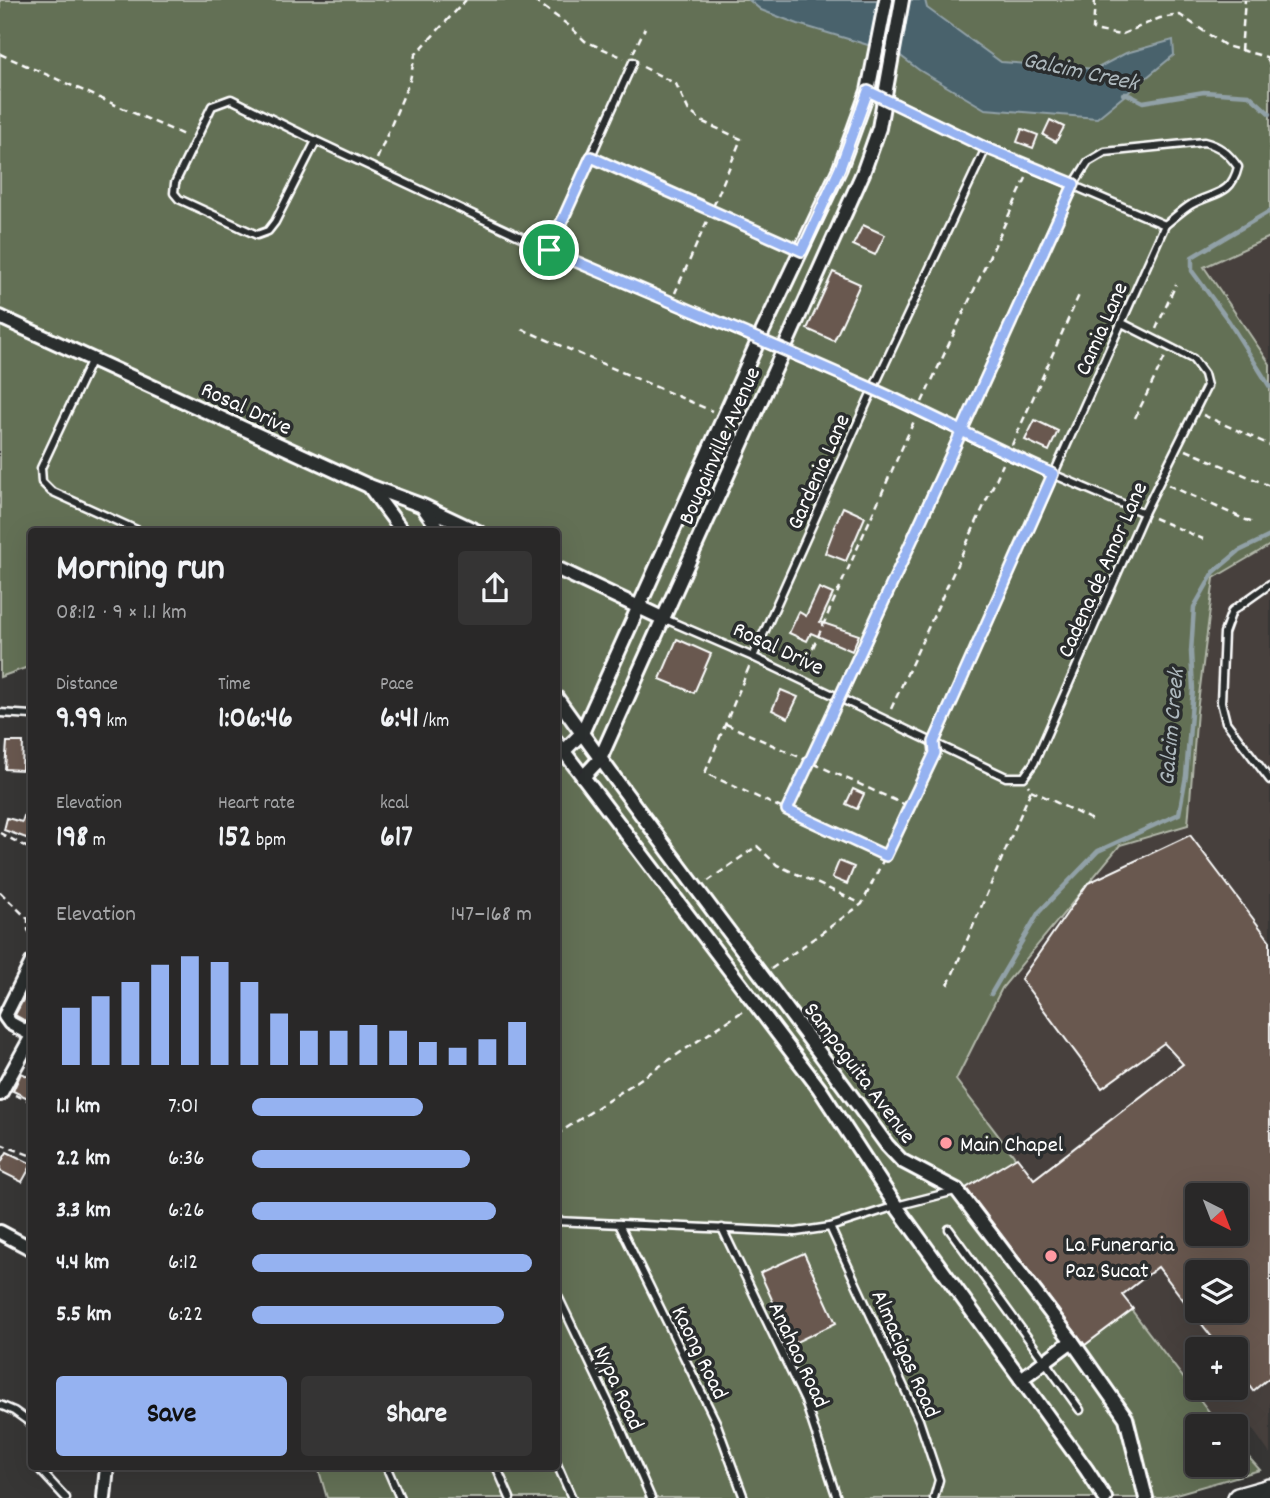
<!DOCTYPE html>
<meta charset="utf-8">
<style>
body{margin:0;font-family:Dekko,sans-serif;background:#353434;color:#f1f3f6;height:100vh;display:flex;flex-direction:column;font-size:26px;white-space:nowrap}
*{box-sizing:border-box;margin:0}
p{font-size:23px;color:#a5a6a8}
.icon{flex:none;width:38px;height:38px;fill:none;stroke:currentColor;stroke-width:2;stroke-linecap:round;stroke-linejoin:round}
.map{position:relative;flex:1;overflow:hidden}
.drawer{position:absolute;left:28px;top:528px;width:532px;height:942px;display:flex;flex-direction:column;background:#292828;border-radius:7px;box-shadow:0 7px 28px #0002,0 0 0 2px #454445}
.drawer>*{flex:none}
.needle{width:46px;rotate:138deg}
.tools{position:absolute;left:1185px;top:1183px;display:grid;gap:14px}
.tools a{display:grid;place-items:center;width:63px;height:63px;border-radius:7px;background:#292828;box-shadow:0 7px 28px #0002,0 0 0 2px #454445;font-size:35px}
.pin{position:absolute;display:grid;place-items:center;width:60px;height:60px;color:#fff;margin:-30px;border:4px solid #fff;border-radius:50%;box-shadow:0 2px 7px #0007}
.round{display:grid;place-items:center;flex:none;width:74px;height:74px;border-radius:7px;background:#353434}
.summary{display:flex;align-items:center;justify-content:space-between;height:119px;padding:0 28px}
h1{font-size:38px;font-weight:700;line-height:52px}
.metrics{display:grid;grid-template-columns:repeat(3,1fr);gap:10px;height:119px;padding:7px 28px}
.metrics div{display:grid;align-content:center}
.metrics b{font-size:30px;font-weight:700}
.metrics small{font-size:19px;font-weight:400}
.metrics p{font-size:19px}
.chart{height:196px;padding:14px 28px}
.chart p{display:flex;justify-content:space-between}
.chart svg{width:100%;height:126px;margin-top:7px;stroke:#95b2f1;stroke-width:6}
.cta{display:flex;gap:14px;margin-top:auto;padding:14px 28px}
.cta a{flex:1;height:80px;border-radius:7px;background:#95b2f1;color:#111;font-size:28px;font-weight:700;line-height:80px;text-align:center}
.cta a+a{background:#353434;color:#f1f3f6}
ul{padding:0 28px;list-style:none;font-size:23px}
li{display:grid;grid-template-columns:112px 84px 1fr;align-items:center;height:52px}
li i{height:18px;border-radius:9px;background:#95b2f1}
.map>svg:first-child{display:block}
.built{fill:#46403d;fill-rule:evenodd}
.green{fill:#646f55;stroke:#b2b7aa;stroke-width:2}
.water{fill:#48626c;stroke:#91a1a7;stroke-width:2}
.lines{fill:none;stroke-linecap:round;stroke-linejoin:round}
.stream{stroke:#91a1a7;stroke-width:4.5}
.building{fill:#695950;stroke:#fff;stroke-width:2;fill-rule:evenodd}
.service-casing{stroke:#fff;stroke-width:11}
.minor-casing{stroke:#fff;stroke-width:18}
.primary-casing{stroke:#fff;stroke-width:24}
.path{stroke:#fff;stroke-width:2.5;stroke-dasharray:7 5;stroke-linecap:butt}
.service{stroke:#2a2d2e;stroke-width:6}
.minor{stroke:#2a2d2e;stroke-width:12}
.primary{stroke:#2a2d2e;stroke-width:19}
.route-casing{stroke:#fff;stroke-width:14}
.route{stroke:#95b2f1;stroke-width:9}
.poi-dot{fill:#ff9aa2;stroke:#2a2d2e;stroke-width:2.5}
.labels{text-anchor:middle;stroke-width:7;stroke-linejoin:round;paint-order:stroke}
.street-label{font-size:23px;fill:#fff;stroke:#2a2d2e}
.poi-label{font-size:23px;fill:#fff;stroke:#2a2d2e;text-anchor:start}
.water-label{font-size:24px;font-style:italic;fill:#adb8bd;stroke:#2a2d2e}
</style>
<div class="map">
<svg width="1270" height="1498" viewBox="0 0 1270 1498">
<rect width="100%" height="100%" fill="#373635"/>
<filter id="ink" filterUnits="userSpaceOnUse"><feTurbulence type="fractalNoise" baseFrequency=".0143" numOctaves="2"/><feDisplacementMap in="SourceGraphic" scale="14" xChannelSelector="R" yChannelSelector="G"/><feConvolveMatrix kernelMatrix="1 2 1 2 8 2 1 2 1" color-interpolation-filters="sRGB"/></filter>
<g filter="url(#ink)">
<!-- built -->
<g class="built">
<path d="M1270 237V364L1204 267Z"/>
<path d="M1270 545V1454L1244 1417 1218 1423 956 1081 1002 988 1120 845 1188 825 1197 711 1214 578ZM1197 1195H1236V1234H1197ZM1197 1272H1236V1311H1197ZM1197 1349H1236V1388H1197Z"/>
</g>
<!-- green -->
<path class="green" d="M0 0H1270V237L1204 267 1270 364V545L1214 578 1197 711 1188 825 1120 845 1002 988 956 1080 1220 1426H1197V1465H1236V1443L1260 1470 1162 1498H327L318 1467 556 1466V532H32L31 666 0 677Z"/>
<!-- water -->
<path class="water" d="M749 0H925L927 8 1001 62 1096 69 1126 53 1173 40 1174 55 1097 118 985 109 919 70 898 54 798 24 761 10Z"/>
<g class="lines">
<!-- stream -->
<g class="stream">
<path d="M1123 94H1127L1143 102 1204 92 1249 95 1270 114"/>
<path d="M1270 211 1192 257V271L1228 320 1270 387"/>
<path d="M991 994 1039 912 1098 851 1179 814 1186 776 1193 689 1191 652 1194 607 1214 572 1239 551 1270 536"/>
</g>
</g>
<!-- building -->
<g class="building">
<path d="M1050 120 1064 127 1056 142 1043 135Z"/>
<path d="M1022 129 1038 135 1033 148 1017 142Z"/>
<path d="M863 225 885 235 875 255 853 245Z"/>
<path d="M833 272 860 284 834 341 807 329Z"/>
<path d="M1035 420 1058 431 1049 451 1025 440Z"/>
<path d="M843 507 865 517 846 561 825 553 835 527H834Z"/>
<path d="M819 588 833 594 820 622 859 635 852 651 811 633 807 641 789 633 799 612 806 616Z"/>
<path d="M677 639 711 654 694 693 660 679Z"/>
<path d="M781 690 798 697 788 718 772 710Z"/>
<path d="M7 742H23L22 770 5 769Z"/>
<path d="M853 789 864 794 857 809 846 804Z"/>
<path d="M29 801H32V840L4 830 7 818 22 822Z"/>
<path d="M1190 835 1270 941V1377L1253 1391 1236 1368V1349H1221L1158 1267 1122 1295 1133 1309 1085 1345 966 1188 1017 1157 1034 1179 1183 1064 1164 1043 1102 1088 1021 979 1088 883ZM1197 1195H1236V1234H1197ZM1197 1272H1236V1311H1197Z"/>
<path d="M839 861 854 867 847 884 832 878Z"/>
<path d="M32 983V1023L31 1024 15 1015Z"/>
<path d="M21 1073 32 1078V1100L13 1091Z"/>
<path d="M7 1152 32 1164 22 1182 0 1171V1164Z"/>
<path d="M804 1253 836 1323 792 1344 760 1273Z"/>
</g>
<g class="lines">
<!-- service casing -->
<g class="service-casing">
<g id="service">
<path d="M868 91 986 148 1165 225"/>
<path d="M316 141 275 222 268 231 257 235 179 199 174 193 175 183 212 106 231 99 316 141 549 250 873 389 1008 455 1144 513"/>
<path d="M549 250 633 62"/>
<path d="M92 359 41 468 42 482 51 491 141 532"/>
<path d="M1270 584 1232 611 1224 633 1221 702 1226 722 1270 780"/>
<path d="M665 619 753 657 1006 777H1024L1034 763 1144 513 1207 386 1204 374 1193 359 1122 323"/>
<path d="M753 657 873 389 986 148"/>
<path d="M840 698 1074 184 1088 162 1105 152 1204 142C1220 146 1228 153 1238 167 1231 196 1214 192 1192 204 1182 210 1174 218 1165 225L934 742"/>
<path d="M0 713 32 715"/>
<path d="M556 1221 796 1232 830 1227 896 1206 955 1191"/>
<path d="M619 1224 716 1422 744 1498"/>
<path d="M830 1227 919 1420 939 1480 934 1498"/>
<path d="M722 1228 805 1401 837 1498"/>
<path d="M949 1229 1080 1410"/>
<path d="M556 1292 619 1424 651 1498"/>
<path d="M0 1405 14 1411 32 1424"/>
<path d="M556 1462 572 1498"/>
<path d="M41 1466V1471L66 1498"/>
<path d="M386 1466 400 1498"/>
<path d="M496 1466 510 1498"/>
</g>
</g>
<!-- minor casing -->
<g class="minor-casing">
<g id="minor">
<path d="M0 317 369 486 423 506 478 532"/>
<path d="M369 486 403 532"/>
<path d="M423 507 441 532"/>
<path d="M556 568 664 619"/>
<path d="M556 697C663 848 778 994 887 1145L902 1161 957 1190 1072 1341 1126 1418 1146 1498"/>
<path d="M556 741 819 1088 896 1206 1086 1469 1105 1498"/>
<path d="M564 751 582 733 759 339 840 168 868 91 886 0"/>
<path d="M583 777 600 759 863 173 879 128 902 0"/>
<path d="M32 962 5 1016 10 1023 32 1035"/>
<path d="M0 1094 32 1036"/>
<path d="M0 1232 32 1249"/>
<path d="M1021 1379 1072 1341"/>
<path d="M104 1498 107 1466"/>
</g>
</g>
<!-- primary casing -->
<g class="primary-casing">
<path id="primary" d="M1238 1498 1270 1489"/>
</g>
<!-- path -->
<g class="path">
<path d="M534 0 568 25 585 41 624 58"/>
<path d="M1095 0 1093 30 1120 35 1160 18 1180 15 1226 46 1270 58"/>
<path d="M1241 51 1245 0"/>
<path d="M633 53 645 28"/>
<path d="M0 54 186 136"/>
<path d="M1267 58 1270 65"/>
<path d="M643 67 676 84 689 111 703 122 741 139 711 212 675 293"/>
<path d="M377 159 410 80 415 55 466 0"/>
<path d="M601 162 790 246"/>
<path d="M522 329 712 411"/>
<path d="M1156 329 1176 284"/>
<path d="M922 402 1027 176"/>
<path d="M1203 415 1270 445"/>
<path d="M1135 418 1165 357"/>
<path d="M1012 445 1079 295"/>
<path d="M1186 450 1270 486"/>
<path d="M1168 485 1255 524"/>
<path d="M1154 518 1203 539"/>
<path d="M749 667 705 773 886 856"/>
<path d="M803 670 914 421"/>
<path d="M891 709 1003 464"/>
<path d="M726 724 910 807"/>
<path d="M1031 790 1094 821"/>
<path d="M787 810 835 708"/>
<path d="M0 833 32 850"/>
<path d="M708 881 757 846 777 865 862 904"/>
<path d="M0 892 28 919V930L32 936"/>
<path d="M771 969 862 904 934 755"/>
<path d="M948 985 1031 790 1028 785"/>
<path d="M15 1095 32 1102"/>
<path d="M556 1135 743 1011"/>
<path d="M0 1144 32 1156"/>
</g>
<!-- service -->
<use href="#service" class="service"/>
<!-- minor -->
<use href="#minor" class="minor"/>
<!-- primary -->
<use href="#primary" class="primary"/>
</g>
</g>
<g class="lines" filter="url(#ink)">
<!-- route casing -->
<g class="route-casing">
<path id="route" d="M549 250C656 296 764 340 871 388 932 415 991 447 1053 474L934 742 935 753 886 856 787 810C885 602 979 393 1074 184L986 148 868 91 840 168 802 251 591 157 549 250"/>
</g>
<!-- route -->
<use href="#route" class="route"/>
</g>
<!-- markers -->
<g class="poi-dot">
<circle cx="946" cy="1143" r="7"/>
<circle cx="1051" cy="1256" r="7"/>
</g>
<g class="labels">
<!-- street labels -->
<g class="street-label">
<text transform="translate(1100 328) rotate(-66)" y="8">Camia Lane</text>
<text transform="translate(247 407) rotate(25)" y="8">Rosal Drive</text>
<text transform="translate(718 445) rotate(-66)" y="8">Bougainville Avenue</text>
<text transform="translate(817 471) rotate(-66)" y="8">Gardenia Lane</text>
<text transform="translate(1101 569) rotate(-66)" y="8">Cadena de Amor Lane</text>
<text transform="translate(779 647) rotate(25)" y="8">Rosal Drive</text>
<text transform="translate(861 1072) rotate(53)" y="8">Sampaguita Avenue</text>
<text transform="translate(701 1352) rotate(64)" y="8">Kaong Road</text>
<text transform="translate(907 1353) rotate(66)" y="8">Almacigas Road</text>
<text transform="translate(800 1354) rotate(65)" y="8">Anahao Road</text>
<text transform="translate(620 1387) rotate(65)" y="8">Nypa Road</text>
</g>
<!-- poi labels -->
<g class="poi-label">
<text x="960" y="1151">Main Chapel</text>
<text x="1065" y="1251">La Funeraria<tspan x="1065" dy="26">Paz Sucat</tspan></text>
</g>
<!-- water labels -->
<g class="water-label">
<text transform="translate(1081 70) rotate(12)" y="8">Galcim Creek</text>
<text transform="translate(1170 727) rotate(-85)" y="8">Galcim Creek</text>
</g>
</g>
</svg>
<div class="tools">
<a><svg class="needle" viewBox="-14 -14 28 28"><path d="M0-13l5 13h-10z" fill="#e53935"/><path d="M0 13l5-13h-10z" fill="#a5a6a8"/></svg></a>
<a><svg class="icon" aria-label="layers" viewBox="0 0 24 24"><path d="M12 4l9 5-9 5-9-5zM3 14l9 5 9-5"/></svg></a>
<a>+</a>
<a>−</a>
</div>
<div class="pin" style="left:549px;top:250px;background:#1e9e55"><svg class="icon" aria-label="arrive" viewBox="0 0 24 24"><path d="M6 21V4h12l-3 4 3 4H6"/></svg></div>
<section class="drawer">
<div class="summary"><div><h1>Morning run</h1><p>08:12 · 9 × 1.1 km</p></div><a class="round"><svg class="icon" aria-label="share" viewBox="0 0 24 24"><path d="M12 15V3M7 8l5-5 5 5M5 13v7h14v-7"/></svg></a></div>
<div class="metrics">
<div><p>Distance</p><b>9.99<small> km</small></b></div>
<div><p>Time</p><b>1:06:46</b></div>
<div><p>Pace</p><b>6:41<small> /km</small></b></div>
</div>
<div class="metrics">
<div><p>Elevation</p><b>198<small> m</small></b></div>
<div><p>Heart rate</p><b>152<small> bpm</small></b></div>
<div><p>kcal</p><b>617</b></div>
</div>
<div class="chart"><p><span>Elevation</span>147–168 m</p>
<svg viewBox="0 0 160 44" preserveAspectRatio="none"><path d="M5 44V24M15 44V20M25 44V15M35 44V9M45 44V6M55 44V8M65 44V15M75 44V26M85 44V32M95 44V32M105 44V30M115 44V32M125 44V36M135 44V38M145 44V35M155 44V29"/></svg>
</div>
<ul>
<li><b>1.1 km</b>7:01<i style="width:61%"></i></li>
<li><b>2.2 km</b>6:36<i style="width:78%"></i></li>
<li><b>3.3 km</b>6:26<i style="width:87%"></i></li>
<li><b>4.4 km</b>6:12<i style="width:100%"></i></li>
<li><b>5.5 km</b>6:22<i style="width:90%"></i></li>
</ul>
<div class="cta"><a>Save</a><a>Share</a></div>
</section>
</div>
